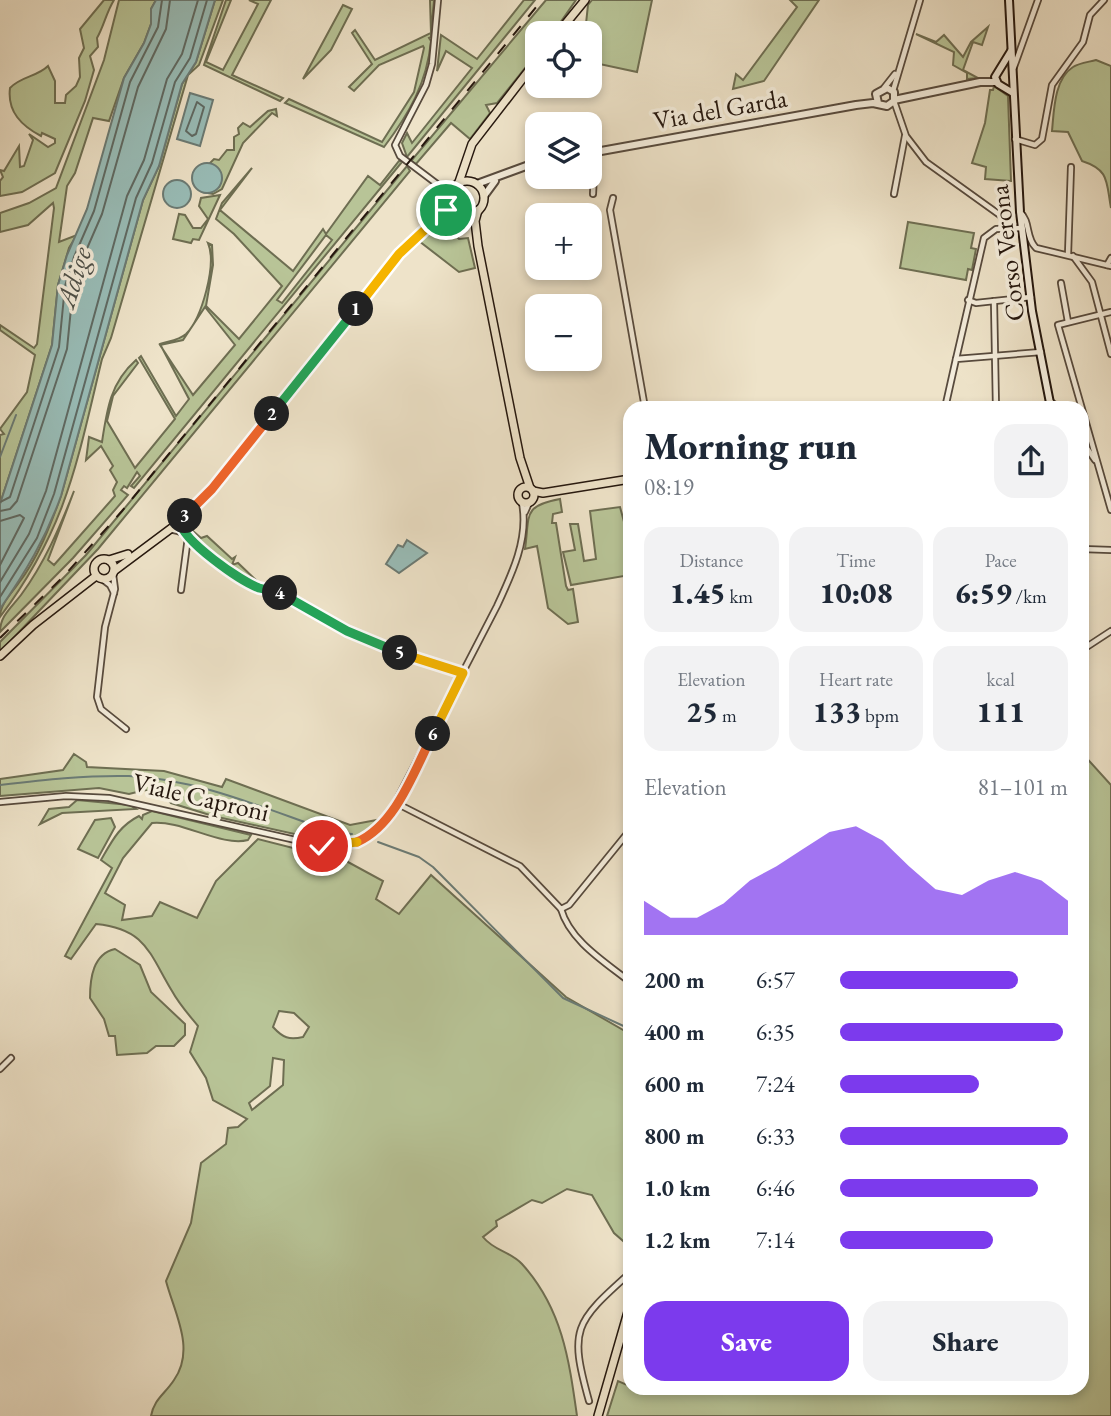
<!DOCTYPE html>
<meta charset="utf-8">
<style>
body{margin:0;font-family:"EB Garamond",serif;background:#f2f2f3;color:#1f2937;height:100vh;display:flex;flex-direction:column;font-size:26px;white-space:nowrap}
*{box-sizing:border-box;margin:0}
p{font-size:23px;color:#747a83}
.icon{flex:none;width:38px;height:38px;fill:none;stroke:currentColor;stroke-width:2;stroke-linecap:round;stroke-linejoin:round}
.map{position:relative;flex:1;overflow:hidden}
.side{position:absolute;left:623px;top:401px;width:466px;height:994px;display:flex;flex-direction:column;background:#fff;border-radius:21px;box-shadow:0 4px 10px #0003}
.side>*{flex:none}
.controls{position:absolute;left:525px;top:21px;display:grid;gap:14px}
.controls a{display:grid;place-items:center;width:77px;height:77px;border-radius:14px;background:#fff;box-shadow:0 4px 10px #0003;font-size:35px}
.pin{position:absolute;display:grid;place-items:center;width:60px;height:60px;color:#fff;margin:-30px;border:4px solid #fff;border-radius:50%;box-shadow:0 2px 7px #0007}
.km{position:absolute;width:35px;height:35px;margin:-18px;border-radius:50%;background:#222;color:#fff;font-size:19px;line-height:35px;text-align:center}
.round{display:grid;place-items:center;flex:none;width:74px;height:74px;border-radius:21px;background:#f2f2f3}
.overview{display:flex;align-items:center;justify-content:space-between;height:119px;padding:0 21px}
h1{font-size:38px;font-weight:800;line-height:52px}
.metrics{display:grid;grid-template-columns:repeat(3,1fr);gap:10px;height:119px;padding:7px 21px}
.metrics div{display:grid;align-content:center;border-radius:18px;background:#f2f2f3;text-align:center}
.metrics b{font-size:30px;font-weight:800}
.metrics small{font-size:19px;font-weight:400}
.metrics p{font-size:19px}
.chart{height:196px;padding:14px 21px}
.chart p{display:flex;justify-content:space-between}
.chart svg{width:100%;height:126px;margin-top:7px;fill:#7c3aed;opacity:.7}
.cta{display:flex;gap:14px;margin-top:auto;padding:14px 21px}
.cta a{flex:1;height:80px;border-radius:21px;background:#7c3aed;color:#fff;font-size:28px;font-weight:800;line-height:80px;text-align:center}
.cta a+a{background:#f2f2f3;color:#1f2937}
ul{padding:0 21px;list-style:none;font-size:23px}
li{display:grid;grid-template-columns:112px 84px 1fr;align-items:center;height:52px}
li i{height:18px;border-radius:9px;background:#7c3aed}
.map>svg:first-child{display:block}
.green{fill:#b8c497;stroke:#6e6e52;stroke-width:2;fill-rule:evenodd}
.water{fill:#99beb9;stroke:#6b7b75;stroke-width:2}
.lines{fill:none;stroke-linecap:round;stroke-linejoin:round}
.shore{stroke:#5f6a64;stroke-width:2}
.stream{stroke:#6b7b75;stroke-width:2}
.minor-casing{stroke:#574a3d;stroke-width:8}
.tertiary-casing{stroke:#574a3d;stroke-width:10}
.secondary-casing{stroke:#25170e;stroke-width:10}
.primary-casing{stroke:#25170e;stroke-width:10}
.minor{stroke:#f4eddc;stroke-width:4.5}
.tertiary{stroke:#f4eddc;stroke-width:6}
.secondary{stroke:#f4eddc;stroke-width:6}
.primary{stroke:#eee3c9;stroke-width:7}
.rail{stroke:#25170e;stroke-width:2;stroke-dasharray:12 12;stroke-linecap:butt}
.split-1-casing{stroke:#fff;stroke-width:14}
.split-2-casing{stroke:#fff;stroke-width:14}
.split-3-casing{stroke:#fff;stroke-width:14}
.split-4-casing{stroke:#fff;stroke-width:14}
.split-5-casing{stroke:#fff;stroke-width:14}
.split-6-casing{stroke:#fff;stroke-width:14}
.split-7-casing{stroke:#fff;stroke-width:14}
.split-8-casing{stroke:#fff;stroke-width:14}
.split-1{stroke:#f5b400;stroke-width:9}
.split-2{stroke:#22a559;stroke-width:9}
.split-3{stroke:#f0652b;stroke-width:9}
.split-4{stroke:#22a559;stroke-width:9}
.split-5{stroke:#22a559;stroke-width:9}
.split-6{stroke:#f5b400;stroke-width:9}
.split-7{stroke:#f0652b;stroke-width:9}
.split-8{stroke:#f5b400;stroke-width:9}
.labels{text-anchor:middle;stroke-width:7;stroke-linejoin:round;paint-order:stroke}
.street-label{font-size:26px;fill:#25170e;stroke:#f4eddc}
.water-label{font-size:28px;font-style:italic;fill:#4e514a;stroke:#f4eddc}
</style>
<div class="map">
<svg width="1111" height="1416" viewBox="0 0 1111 1416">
<rect width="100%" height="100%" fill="#eee3c9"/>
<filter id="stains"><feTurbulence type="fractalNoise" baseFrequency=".00286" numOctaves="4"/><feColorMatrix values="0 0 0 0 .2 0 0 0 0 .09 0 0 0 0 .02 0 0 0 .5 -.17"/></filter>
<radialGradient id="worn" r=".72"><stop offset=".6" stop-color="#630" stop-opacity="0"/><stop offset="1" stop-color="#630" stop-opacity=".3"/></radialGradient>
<!-- green -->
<g class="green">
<path d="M104 0H114C106 13 104 26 97 38L98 47 90 56 94 70 85 101 55 173 22 192 0 196V181L3 177 0 170 4 171 19 146 20 167 24 166 33 140 29 134 48 147 55 143V139L42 133 41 136C22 126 7 112 10 88 21 76 37 77 48 66L55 81V103H65L66 95 76 86 80 77 79 58 84 48 80 29Z"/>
<path d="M119 0H156L151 9V24L144 43 124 78 109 121 93 118 75 173 67 186 59 242 77 235 69 248 58 285 52 345 0 504V435L4 434 0 429 27 392 35 355 0 330V325L34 348 37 344 54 208 53 203 28 225 0 232V213L29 203 56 188 104 60Z"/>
<path d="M215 0H223L199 65 188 75 111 338 102 359C77 462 67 528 0 617 0 604 11 594 18 584 38 558 50 526 61 496L143 200 159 166 182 84 196 62Z"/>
<path d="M226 0H231L206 62 223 70 258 4 249 0H271L232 75 283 98 280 101 204 65Z"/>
<path d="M430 0H434L431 33V37L429 38 431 41C427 83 409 114 384 147L285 103 289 99 382 142 414 92 424 48 423 46 379 65 354 91 349 87 372 64 352 33 355 30 375 60 431 33Z"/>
<path d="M524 0H535L407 157 402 143 407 133 412 143 472 68 446 51 437 71 441 35 477 59Z"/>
<path d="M546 0H576L553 33H537V53L497 103 486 105 490 113 470 139 451 123 416 164 411 161Z"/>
<path d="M592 0H652L637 72 590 62V33H585L588 5Z"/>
<path d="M790 0H819L764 81 733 89 736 74 743 80 797 7Z"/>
<path d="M343 5 352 9 331 50 303 79Z"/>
<path d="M988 27 982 45 973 42 963 70 978 78 967 79V73L953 65 954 52 916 34 936 42 944 35 963 57 971 42Z"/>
<path d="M1096 60 1111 66V208C1106 182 1110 170 1082 161L1068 132 1052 131C1054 111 1054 79 1073 67 1079 63 1089 62 1096 60Z"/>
<path d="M994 86 1008 96 1011 181 985 179 986 167 972 163 985 123 990 90H993Z"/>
<path d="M276 109 277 116 272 113 243 143 222 189 213 194 202 192 219 187 222 178 209 164 214 159 219 160 227 150H234V137L239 134 238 128 243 123 250 127 268 111Z"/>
<path d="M399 161 402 162 134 488 131 486 140 476 137 472 127 488 124 486 121 490 128 495 73 558 0 632C0 616 11 608 21 595 44 564 60 527 74 491L48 560 54 565 115 496 113 490 117 482 110 470 113 466 101 446 86 460 89 437 102 442C107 408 111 382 136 360L138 363 113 396 107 421 135 468 175 419 139 358 141 356 176 416 189 399 160 344C168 341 178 341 186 334 202 318 217 264 208 243L212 245 213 265 206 306 239 339 282 286 234 234 216 219 222 203 252 168 220 210 293 271 323 229 326 234 368 176 380 185ZM326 235 332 240 282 303 277 300ZM205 307 235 345 193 395 160 345 183 340Z"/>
<path d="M407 166 410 171 98 549 0 652V642L86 555Z"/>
<path d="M220 195 199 240 193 239 191 243 173 239 179 214 185 215 193 228H201L208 219 199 206 201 198Z"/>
<path d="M908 222 974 233 971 248 976 249 972 270 968 269 966 280 900 268Z"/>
<path d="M445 224 459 239 468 238 475 268 459 272 419 241Z"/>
<path d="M560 499 562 512 553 514 552 523H556L566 586 568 590 573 589 578 622 568 624 548 608 537 546 525 549C530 515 522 506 560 499Z"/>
<path d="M620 507 630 544V575L571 585 563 552 575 550 570 524H578L584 561 596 559 590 511Z"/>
<path d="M193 531 201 538 207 536 232 559 235 557 232 565 238 563 258 582 227 566 191 534Z"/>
<path d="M1082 753 1111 785V1416H607L618 1381 641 1391 642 1388H1082Z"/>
<path d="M74 754 86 762 87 767 164 771 222 787 226 779 350 825 382 819 374 830 359 838 335 843 213 816 171 803 164 796 145 790 129 794 99 788 0 796V779L63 770Z"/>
<path d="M77 800 130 805 136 809 62 813 40 824 49 809 69 807Z"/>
<path d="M152 811 251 835 248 840C221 847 182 820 152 823L123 858 105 893 125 905 122 920 152 916 160 902 197 918 216 881 258 839 348 862 383 881 376 899 399 914 431 875 566 997 630 1034V1247L614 1233 592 1195 567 1189 542 1203 532 1200 496 1221 497 1226 483 1237C494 1251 510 1251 522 1264 562 1308 569 1359 577 1416H151C154 1399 165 1394 174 1380 196 1349 174 1312 166 1281L191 1223 201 1163 226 1144 228 1128 238 1127 247 1119 213 1100 206 1078 190 1052 198 1026C189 1015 179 1004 172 991 149 953 146 929 96 924L71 959 65 956 112 868 101 860C112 841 119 826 139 816L142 819 143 815ZM279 1011 294 1013 309 1027 303 1037C289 1040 283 1038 273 1027ZM273 1058 284 1060 283 1085 252 1110 249 1103 270 1086Z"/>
<path d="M111 818 115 827 98 858 78 849 95 820Z"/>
<path d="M115 949 140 965 151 992 185 1024V1035L174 1046H156L147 1053 117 1055 115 1036H109L104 1019 90 998C90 978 93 954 115 949Z"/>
</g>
<!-- water -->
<g class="water">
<path d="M156 0H215L196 62 182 84 159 166 143 200 61 496C46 538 25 573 0 609V504L52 345 58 285 67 255 87 209 124 78 144 43 151 24V9Z"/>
<path d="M190 93 213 100 200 146 177 139Z"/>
<circle cx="207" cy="178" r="15"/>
<circle cx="177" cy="194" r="14"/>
<path d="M407 540 427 553 399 573 386 564 398 545 403 547Z"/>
</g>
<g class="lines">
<!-- shore -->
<g class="shore">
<path d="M197 102 204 107 196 134 192 136 186 131Z"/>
<path d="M0 502 10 497 59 347 65 286 74 257 94 211 130 82 158 27 162 0"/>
<path d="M0 511 10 509 17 501 67 349 73 288 82 260 102 214 138 87 166 29 170 0"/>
<path d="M0 521 20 515 24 518 0 565"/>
<path d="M0 582 29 534 46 491 127 196 144 160 167 79 182 54 198 0"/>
<path d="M0 597 37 538 54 494 136 198 152 163 175 82 190 58 207 0"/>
</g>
<!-- stream -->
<g class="stream">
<path d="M0 457 16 415"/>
<path d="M0 785C43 780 86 775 129 776 200 779 270 811 336 833L352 834"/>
<path d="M378 842 419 857 433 867 563 998 630 1029"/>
</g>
<!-- minor casing -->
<g class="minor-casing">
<g id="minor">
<path d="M438 0 432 64 426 85 395 145 400 156 445 190 450 198"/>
<path d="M1014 67 1038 0"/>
<path d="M884 88 895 74"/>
<path d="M893 91 920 0"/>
<path d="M894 101 906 136 926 162 1004 218 1009 227"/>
<path d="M1015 139 1035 145 1042 139 1052 85 1083 42 1090 15 1104 0"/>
<path d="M439 185H455"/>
<path d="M593 194 595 152"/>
<path d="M894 194 905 136"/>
<path d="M613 198 610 210 645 408"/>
<path d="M1020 212C1031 222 1025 237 1036 248L1111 266"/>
<path d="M1068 255 1071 167"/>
<path d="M1073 256 1092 282 1111 354"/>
<path d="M1107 265 1111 258"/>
<path d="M1061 283 1068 322"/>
<path d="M968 300 976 303 1031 297"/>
<path d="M994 301 996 408"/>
<path d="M1111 312 1058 325 1111 510"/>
<path d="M956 359 984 238 996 229 1022 228"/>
<path d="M1051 402 1059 408"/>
<path d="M945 408 956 359 1041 352"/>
<path d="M1082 441 1095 460"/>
<path d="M525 512 529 503"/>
<path d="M173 530C199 532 232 588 275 590L378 645 463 673"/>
<path d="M1082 549 1111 550"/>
<path d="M113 574 115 589 105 627 97 697 101 709 126 729"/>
<path d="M102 579 110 585 114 593"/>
<path d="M181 590 188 537"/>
<path d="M1082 650 1111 631"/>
<path d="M0 802 66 796 109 798 322 846C351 848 376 837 391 811L497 606C512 574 529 538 522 503"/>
<path d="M396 803 520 866 561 909 569 905 630 830"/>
<path d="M561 909C570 941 605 962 630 982"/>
<path d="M0 1069 11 1058"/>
<path d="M589 1401C569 1329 574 1323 630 1273"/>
</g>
</g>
<!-- tertiary casing -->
<g class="tertiary-casing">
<g id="tertiary">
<path d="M894 100 980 82H996"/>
<path d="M590 153 856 105 873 103 887 106 894 101V92L887 88 876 94 878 103"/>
<path d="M477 184 537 162"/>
<path d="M484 196 495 181"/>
</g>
</g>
<!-- secondary casing -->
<g class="secondary-casing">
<g id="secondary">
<path d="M1009 0 1020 212 1032 311 1051 408"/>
<path d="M1011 51 995 77 998 84 1013 93"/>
</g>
</g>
<!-- primary casing -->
<g class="primary-casing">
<g id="primary">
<path d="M558 33 585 0"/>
<circle cx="467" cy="198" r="17"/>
<path d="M459 182 472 144 537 60"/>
<path d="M478 210 475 221 478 246 520 458 530 488"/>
<circle cx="526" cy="495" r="8"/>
<path d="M533 491 543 493 630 479"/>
<circle cx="104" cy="569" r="10"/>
<path d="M109 560 128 554"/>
<path d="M114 571 173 527 212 489 399 254 450 203"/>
<path d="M0 656 33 625 96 576"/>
<path d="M598 1416 630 1305"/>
</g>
</g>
<!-- minor -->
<use href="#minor" class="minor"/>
<!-- tertiary -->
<use href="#tertiary" class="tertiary"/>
<!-- secondary -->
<use href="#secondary" class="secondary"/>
<!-- primary -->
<use href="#primary" class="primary"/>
<!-- rail -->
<path class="rail" d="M0 638 63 577 122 511 542 0"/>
</g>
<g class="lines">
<!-- split-1 casing -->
<g class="split-1-casing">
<path id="split-1" d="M356 309 399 254 446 210"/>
</g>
<!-- split-2 casing -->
<g class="split-2-casing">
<path id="split-2" d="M272 414 356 309"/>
</g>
<!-- split-3 casing -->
<g class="split-3-casing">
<path id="split-3" d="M185 516 212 489 272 414"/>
</g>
<!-- split-4 casing -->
<g class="split-4-casing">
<path id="split-4" d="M185 516 180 522C183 541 240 581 259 588 266 590 273 589 280 593"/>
</g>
<!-- split-5 casing -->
<g class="split-5-casing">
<path id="split-5" d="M280 593 347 631 400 653"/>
</g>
<!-- split-6 casing -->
<g class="split-6-casing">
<path id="split-6" d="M400 653 463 673 433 734"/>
</g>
<!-- split-7 casing -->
<g class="split-7-casing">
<path id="split-7" d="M357 842C396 825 414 771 433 734"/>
</g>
<!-- split-8 casing -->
<g class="split-8-casing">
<path id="split-8" d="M322 846 357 842"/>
</g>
<!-- split-1 -->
<use href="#split-1" class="split-1"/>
<!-- split-2 -->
<use href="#split-2" class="split-2"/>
<!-- split-3 -->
<use href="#split-3" class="split-3"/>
<!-- split-4 -->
<use href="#split-4" class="split-4"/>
<!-- split-5 -->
<use href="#split-5" class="split-5"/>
<!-- split-6 -->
<use href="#split-6" class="split-6"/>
<!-- split-7 -->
<use href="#split-7" class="split-7"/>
<!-- split-8 -->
<use href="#split-8" class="split-8"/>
</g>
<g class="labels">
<!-- street labels -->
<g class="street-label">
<text transform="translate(720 109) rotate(-10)" y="9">Via del Garda</text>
<text transform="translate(1007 253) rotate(-97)" y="9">Corso Verona</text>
<text transform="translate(201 797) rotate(13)" y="9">Viale Caproni</text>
</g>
<!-- water labels -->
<g class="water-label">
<text transform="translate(73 277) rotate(-73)" y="10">Adige</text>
</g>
</g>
<rect width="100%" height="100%" filter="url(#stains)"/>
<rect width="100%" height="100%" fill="url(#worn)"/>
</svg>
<div class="controls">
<a><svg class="icon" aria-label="locate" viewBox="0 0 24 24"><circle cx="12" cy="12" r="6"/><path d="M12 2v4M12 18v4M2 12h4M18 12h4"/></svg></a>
<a><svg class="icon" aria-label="layers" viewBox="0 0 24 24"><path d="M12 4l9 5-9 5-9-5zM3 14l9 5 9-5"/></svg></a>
<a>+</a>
<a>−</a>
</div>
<div class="pin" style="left:446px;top:210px;background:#1e9e55"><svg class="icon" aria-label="arrive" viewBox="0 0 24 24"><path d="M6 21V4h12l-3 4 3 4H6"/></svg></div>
<div class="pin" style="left:322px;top:846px;background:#d93025"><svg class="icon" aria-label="check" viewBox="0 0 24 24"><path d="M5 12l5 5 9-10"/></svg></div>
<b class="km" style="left:356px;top:309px">1</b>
<b class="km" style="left:272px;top:414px">2</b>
<b class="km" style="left:185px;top:516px">3</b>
<b class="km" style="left:280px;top:593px">4</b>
<b class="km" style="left:400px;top:653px">5</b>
<b class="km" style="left:433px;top:734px">6</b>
<section class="side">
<div class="overview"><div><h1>Morning run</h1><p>08:19</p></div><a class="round"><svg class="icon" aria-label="share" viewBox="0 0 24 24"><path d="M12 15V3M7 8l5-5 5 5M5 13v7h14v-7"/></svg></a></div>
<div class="metrics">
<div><p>Distance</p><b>1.45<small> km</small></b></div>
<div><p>Time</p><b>10:08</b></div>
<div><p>Pace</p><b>6:59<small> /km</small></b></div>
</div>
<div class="metrics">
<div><p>Elevation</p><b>25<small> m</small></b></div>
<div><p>Heart rate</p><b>133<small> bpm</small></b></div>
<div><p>kcal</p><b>111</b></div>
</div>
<div class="chart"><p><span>Elevation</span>81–101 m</p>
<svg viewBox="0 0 160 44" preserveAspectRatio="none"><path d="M0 44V32L10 38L20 38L30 33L40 25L50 20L60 14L70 8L80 6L90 11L100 20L110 28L120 30L130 25L140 22L150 25L160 32V44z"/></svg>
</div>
<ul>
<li><b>200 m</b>6:57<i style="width:78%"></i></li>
<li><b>400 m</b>6:35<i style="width:98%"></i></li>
<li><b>600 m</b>7:24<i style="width:61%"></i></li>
<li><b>800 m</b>6:33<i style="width:100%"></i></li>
<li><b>1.0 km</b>6:46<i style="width:87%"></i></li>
<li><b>1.2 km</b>7:14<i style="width:67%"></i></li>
</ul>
<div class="cta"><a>Save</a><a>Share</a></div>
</section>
</div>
